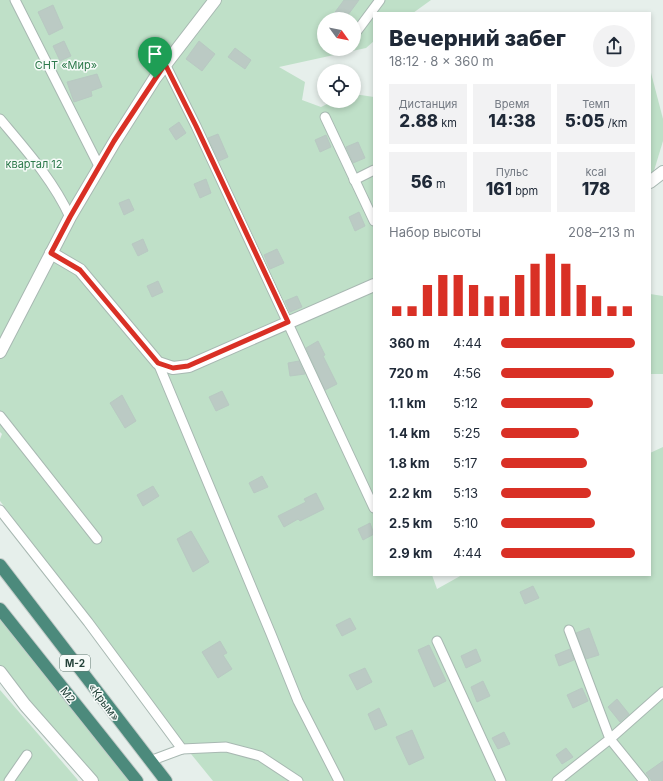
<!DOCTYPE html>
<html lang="ru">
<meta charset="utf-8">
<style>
body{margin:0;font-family:Inter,sans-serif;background:#f2f2f3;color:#1f2937;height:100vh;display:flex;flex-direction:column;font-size:15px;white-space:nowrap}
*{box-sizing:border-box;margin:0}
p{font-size:13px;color:#747a83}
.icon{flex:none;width:22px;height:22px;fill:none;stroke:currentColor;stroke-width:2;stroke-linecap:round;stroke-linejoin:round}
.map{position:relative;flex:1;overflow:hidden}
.details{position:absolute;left:373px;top:12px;width:278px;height:564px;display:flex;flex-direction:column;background:#fff;border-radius:0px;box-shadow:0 2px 6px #0003}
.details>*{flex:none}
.needle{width:26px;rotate:123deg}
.controls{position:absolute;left:317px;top:12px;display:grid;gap:8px}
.controls a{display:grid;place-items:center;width:44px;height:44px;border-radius:50%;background:#fff;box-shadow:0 2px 6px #0003;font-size:20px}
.pin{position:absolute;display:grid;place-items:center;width:34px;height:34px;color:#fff;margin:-41px -17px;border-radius:50% 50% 50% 0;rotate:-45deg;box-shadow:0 0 4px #0007}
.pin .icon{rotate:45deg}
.round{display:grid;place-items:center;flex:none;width:42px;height:42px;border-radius:21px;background:#f2f2f3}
.overview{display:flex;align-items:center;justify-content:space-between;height:68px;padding:0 16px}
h1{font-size:22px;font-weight:800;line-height:30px}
.metrics{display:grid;grid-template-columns:repeat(3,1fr);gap:6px;height:68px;padding:4px 16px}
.metrics div{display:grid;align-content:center;border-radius:0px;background:#f2f2f3;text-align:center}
.metrics b{font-size:17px;font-weight:800}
.metrics small{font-size:11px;font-weight:400}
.metrics p{font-size:11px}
.chart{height:112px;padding:8px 16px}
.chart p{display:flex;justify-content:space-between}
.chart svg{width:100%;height:72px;margin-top:4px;stroke:#d93025;stroke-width:6}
ul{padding:0 16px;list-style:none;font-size:13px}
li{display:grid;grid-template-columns:64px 48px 1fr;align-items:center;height:30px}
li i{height:10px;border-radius:5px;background:#d93025}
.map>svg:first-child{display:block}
.green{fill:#bfe0c8;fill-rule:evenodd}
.building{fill:#bbcac4;stroke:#b8c9c2}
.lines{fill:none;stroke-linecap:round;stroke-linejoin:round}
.service-casing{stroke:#a8b8b2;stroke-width:11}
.minor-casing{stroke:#a8b8b2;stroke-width:14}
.trunk-casing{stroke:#c2cac8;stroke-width:14}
.service{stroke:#fff;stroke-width:9}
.minor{stroke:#fff;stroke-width:12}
.trunk{stroke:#4c8a7c;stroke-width:12}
.route-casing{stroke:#fff;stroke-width:8}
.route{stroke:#d93025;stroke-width:5}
.labels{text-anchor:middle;stroke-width:3;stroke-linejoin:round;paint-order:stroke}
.shield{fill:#f7fbf9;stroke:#637a73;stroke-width:1}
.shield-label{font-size:10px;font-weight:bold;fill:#24423a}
.park-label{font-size:11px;fill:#2d7a4b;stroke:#f7fbf9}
.street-label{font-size:11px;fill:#24423a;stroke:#f7fbf9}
</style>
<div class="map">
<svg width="663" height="781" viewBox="0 0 663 781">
<rect width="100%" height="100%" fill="#e6efeb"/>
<!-- green -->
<g class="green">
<path d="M0 0H431L413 13H374V41L366 48 279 67 305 82 302 100 321 107 333 101H354V94L374 97V575H432L437 589 462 575H650V453L663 447V781H213L174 733 0 501V439L2 434 0 432ZM324 19H354V49H324Z"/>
<path d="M650 69 663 119V141L650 184Z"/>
<path d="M650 294 663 296V374H650Z"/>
<path d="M0 612 139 781H98L0 667Z"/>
<path d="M0 690 77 779 78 781H0Z"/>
</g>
<!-- building -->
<g class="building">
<path d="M344 0H359L345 19H330Z"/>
<path d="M53 5 63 28 49 35 38 12Z"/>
<path d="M64 41 71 56 60 61 53 46Z"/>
<path d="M199 41 215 54 202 71 186 59Z"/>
<path d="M235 48 251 60 245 69 228 57Z"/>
<path d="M97 74 102 87 91 91 92 96 74 102 67 82Z"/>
<path d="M179 122 186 133 176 140 169 129Z"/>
<path d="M218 134 228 157 219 161 208 138Z"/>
<path d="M326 135 331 147 320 152 315 140Z"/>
<path d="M358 142 365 158 353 163 346 147Z"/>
<path d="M206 179 211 193 200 198 194 184Z"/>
<path d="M129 199 134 210 124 215 119 203Z"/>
<path d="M359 212 365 226 355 231 349 217Z"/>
<path d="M143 239 148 251 138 256 132 244Z"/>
<path d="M277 249 284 263 270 269 264 255Z"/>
<path d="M158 281 163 292 152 297 147 286Z"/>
<path d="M297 296 302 307 290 312 285 301Z"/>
<path d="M318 341 325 355 323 356 337 384 325 390 306 348Z"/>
<path d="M299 361 305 374 290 376 288 363Z"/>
<path d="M222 391 229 405 216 411 209 397Z"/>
<path d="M122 395 136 421 125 428 110 403Z"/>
<path d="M262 476 268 487 254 493 249 483Z"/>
<path d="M153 486 159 496 143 506 137 495Z"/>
<path d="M316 493 324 509 300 521 298 519 284 527 278 516 306 502 304 499Z"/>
<path d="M370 523 374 534 363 540 358 529Z"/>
<path d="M191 531 209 562 193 572 177 539Z"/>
<path d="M533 586 539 598 525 604 520 592Z"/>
<path d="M350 618 356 629 342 636 336 625Z"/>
<path d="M589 628 599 655 586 659 576 633Z"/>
<path d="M220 641 227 653 223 655 232 669 218 678 202 652Z"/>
<path d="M429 645 446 681 434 687 418 650Z"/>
<path d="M476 649 481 661 466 668 461 656Z"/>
<path d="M570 649 574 660 559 666 555 655Z"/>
<path d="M365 668 372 682 357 690 349 675Z"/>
<path d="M483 681 490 696 477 702 471 687Z"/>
<path d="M582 688 588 701 573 708 567 695Z"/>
<path d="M617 699 629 714 620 722 608 707Z"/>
<path d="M379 708 387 725 375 730 368 714Z"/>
<path d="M412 730 424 758 409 765 396 737Z"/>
<path d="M504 732 510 744 498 749 492 738Z"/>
<path d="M566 748 573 757 562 764 556 755Z"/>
<path d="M663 761V781H652L646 773Z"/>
</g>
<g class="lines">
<!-- service casing -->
<g class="service-casing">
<g id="service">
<path d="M15 0 100 168"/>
<path d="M354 35 380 0"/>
<path d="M165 64 196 126 374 508"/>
<path d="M325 117 374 221"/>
<path d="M0 119C26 150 53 180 70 217"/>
<path d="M354 180 374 170"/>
<path d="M158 363 271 634 298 701 339 781"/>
<path d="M0 416 97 539"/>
<path d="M0 510 88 622 182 749 226 747 260 756 298 781"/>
<path d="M437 641 501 781"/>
<path d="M150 761 182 749"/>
<path d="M9 781 27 755"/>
<path d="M557 781 610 739 569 630"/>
<path d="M644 781 610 739 663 692"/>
</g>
</g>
<!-- minor casing -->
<g class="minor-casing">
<g id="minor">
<path d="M650 182 663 172"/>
<path d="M51 253 80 270 158 363 173 368 189 366 374 285"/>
<path d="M0 352 70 217 115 141 155 78 215 0"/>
<path d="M0 672 25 705 92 781"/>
</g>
</g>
<!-- trunk casing -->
<g class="trunk-casing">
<g id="trunk">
<path d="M0 565 166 781"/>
<path d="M0 609 137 781"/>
</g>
</g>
<!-- service -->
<use href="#service" class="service"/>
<!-- minor -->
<use href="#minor" class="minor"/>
<!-- trunk -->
<use href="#trunk" class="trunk"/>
</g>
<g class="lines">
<!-- route casing -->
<g class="route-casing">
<path id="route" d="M165 64 196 126 288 322 188 366 173 368 158 363 80 270 51 253 70 217 114 141Z"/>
</g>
<!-- route -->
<use href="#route" class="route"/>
</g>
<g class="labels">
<!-- shield labels -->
<rect class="shield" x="60" y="655" width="30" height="16" rx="3"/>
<g class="shield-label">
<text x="75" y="667">М-2</text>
</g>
<!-- park labels -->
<g class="park-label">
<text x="66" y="69">СНТ «Мир»</text>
<text x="34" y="168">квартал 12</text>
</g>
<!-- street labels -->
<g class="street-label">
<text transform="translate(68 695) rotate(52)" y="4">М2</text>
<text transform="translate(104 702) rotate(53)" y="4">«Крым»</text>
</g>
</g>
</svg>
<div class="controls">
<a><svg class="needle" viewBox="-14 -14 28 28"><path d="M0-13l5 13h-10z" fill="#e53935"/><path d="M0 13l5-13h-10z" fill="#747a83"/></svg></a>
<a><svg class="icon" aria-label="locate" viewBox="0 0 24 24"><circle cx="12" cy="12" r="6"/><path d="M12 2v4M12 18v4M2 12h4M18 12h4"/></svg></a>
</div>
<div class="pin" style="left:155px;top:78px;background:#1e9e55"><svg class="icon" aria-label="arrive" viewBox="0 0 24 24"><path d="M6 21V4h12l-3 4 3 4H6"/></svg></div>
<section class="details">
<div class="overview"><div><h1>Вечерний забег</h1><p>18:12 · 8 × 360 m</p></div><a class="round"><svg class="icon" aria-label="share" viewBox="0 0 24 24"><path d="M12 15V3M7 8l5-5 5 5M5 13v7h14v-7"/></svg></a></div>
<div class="metrics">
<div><p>Дистанция</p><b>2.88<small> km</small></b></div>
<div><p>Время</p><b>14:38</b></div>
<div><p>Темп</p><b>5:05<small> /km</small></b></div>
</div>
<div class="metrics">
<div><b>56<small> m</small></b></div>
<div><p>Пульс</p><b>161<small> bpm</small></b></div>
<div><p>kcal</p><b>178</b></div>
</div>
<div class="chart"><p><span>Набор высоты</span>208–213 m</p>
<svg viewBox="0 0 160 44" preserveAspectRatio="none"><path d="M5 44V38M15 44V38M25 44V25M35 44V19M45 44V19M55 44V25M65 44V32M75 44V32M85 44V19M95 44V12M105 44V6M115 44V12M125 44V25M135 44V32M145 44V38M155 44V38"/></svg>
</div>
<ul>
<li><b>360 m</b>4:44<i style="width:100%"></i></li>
<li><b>720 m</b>4:56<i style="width:84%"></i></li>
<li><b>1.1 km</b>5:12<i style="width:69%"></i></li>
<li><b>1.4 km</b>5:25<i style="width:58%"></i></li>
<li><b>1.8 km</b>5:17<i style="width:64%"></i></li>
<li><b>2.2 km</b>5:13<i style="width:67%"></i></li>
<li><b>2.5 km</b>5:10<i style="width:70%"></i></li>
<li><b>2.9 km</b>4:44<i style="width:100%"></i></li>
</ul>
</section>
</div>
